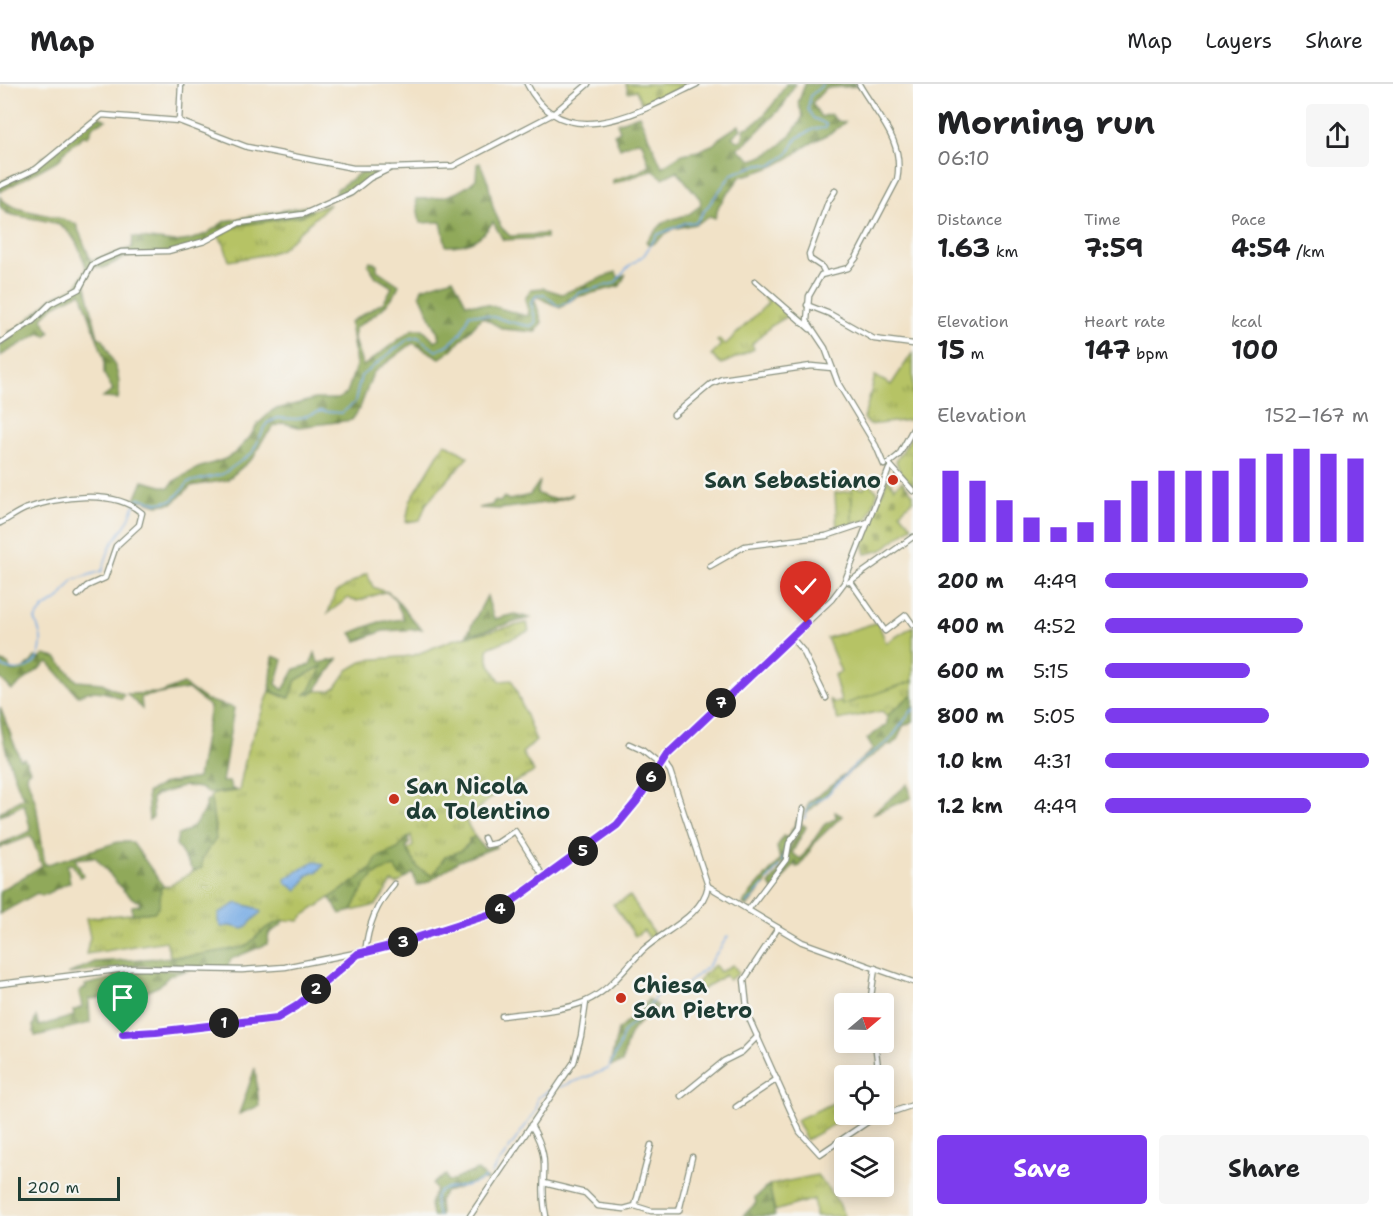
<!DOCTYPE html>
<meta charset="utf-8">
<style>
body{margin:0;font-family:"Shantell Sans",sans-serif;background:#f6f6f6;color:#202124;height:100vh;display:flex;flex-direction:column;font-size:22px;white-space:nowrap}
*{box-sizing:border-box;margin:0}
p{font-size:20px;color:#757577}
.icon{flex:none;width:33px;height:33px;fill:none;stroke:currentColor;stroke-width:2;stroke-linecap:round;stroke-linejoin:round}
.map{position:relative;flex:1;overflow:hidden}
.sheet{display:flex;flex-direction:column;background:#fff;width:480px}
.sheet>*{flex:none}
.needle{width:39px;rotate:71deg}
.buttons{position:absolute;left:834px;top:909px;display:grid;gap:12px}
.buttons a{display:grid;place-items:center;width:60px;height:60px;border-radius:6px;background:#fff;box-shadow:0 3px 15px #0003;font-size:30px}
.scale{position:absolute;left:18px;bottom:15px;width:102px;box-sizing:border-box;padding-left:6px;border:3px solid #1f3d34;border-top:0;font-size:16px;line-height:21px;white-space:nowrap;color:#1f3d34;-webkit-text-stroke:4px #f6f6f2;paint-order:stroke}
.pin{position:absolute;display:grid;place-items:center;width:51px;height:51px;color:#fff;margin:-62px -26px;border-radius:50% 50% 50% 0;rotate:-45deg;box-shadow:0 0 6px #0007}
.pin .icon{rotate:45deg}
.km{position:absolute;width:30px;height:30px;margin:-15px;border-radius:50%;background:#222;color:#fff;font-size:16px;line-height:30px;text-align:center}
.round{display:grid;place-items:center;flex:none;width:63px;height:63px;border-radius:6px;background:#f6f6f6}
.overview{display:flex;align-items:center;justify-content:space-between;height:102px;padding:0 24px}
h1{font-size:33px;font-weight:700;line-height:45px}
.metrics{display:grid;grid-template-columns:repeat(3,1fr);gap:9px;height:102px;padding:6px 24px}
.metrics div{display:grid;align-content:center}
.metrics b{font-size:26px;font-weight:700}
.metrics small{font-size:16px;font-weight:400}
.metrics p{font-size:16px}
.chart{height:168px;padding:12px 24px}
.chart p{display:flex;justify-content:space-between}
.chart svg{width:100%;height:108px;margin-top:6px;stroke:#7c3aed;stroke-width:6}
.primary-button{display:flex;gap:12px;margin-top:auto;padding:12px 24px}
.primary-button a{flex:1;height:69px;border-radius:6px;background:#7c3aed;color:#fff;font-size:24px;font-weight:700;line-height:69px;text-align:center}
.primary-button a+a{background:#f6f6f6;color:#202124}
ul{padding:0 24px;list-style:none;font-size:20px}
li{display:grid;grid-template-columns:96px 72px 1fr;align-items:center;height:45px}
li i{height:15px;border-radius:8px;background:#7c3aed}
header{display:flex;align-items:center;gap:36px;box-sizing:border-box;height:84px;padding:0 30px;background:#fff;border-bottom:2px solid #e0e0e0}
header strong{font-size:28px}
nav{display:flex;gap:33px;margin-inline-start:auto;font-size:21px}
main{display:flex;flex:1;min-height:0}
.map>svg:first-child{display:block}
.grass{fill:url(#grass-tufts);stroke:#6a804c;stroke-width:1.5}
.forest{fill:url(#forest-firs);stroke:#587347;stroke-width:1.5}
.cemetery{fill:url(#cemetery-stones);stroke:#6a804c;stroke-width:1.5}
.green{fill:#b6c365;stroke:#6a804c;stroke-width:1.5}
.water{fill:#77abe4;stroke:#4b748c;stroke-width:1.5}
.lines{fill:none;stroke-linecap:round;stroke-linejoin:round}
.stream{stroke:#77abe4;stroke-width:1.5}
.minor-casing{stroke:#88907e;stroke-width:7}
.minor{stroke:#fff;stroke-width:4.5}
.route-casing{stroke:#fff;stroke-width:12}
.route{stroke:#7c3aed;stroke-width:8}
.poi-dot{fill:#c8321e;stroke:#f6f6f2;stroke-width:2}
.labels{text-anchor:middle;stroke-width:5;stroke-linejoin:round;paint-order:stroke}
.poi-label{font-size:22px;font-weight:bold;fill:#1f3d34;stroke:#f6f6f2;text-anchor:start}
</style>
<header>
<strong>Map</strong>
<nav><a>Map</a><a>Layers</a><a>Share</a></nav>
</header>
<main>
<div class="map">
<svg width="913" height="1132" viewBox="0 0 913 1132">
<defs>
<pattern id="grass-tufts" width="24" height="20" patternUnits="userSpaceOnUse" patternTransform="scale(1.5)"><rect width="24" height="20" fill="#b6c365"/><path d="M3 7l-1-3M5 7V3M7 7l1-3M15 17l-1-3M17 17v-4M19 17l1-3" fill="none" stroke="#93a054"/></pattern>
<pattern id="forest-firs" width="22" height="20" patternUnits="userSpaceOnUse" patternTransform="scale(1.5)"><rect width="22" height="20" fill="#90a95a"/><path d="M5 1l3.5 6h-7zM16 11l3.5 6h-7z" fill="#758b4b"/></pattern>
<pattern id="cemetery-stones" width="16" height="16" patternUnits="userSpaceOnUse" patternTransform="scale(1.5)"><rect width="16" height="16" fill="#b6c365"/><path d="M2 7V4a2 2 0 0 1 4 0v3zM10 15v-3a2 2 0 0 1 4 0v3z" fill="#93a054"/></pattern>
</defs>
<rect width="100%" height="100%" fill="#f6f6f2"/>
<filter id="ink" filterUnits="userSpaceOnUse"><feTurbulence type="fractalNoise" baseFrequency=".0167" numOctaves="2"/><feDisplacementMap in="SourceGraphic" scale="12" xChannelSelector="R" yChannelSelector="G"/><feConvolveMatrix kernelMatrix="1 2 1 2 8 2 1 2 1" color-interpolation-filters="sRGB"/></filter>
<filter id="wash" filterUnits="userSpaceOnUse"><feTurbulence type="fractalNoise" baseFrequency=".008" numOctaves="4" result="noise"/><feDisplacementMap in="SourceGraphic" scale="24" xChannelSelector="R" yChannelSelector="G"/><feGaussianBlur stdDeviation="1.35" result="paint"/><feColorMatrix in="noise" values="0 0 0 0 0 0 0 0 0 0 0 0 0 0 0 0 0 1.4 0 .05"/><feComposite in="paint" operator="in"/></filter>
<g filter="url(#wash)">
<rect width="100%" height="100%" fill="#f1e2c7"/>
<!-- grass -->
<g class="grass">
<path d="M330 120 281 165 268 170 229 177 224 160 218 152 239 141 278 136Z"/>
<path d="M766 211 802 241 799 243 788 232 771 242 752 260 754 265 722 280 711 271 721 261 717 257 719 255 725 261 768 219 763 213Z"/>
<path d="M913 268V332L910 336 869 341 864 334 875 292 891 301Z"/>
<path d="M913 350V403L899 386 896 377Z"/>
<path d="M445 359 468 373 426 420 420 436 406 438 410 417Z"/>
<path d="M852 407V441L837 446 835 409Z"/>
<path d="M367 489 373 503 385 508C372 510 358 522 348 514L328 529 335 509Z"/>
<path d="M527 539 529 547 488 564V577L500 597 512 596 536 657 522 669 534 688 500 706 465 736 475 753 469 755V759L460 767 445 773 433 792 418 784 407 766 413 762 411 751 398 765 377 774 372 783 357 796 304 831 299 837C273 832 265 852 246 863 232 870 186 872 170 872L166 857 86 870 90 853 86 834 154 828 160 814 161 803 169 802 197 785 216 748 210 713 213 710 239 707 247 667 270 607 283 613 289 609 296 596 322 582 310 610 315 607H329L336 603 348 586 365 576 412 572 455 555Z"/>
<path d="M913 597V612H910L887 632 882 627 838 636 830 616 835 619 841 617 842 621Z"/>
<path d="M395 783 399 791 406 794 397 800 392 798 376 821 352 827C361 806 371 785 395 783Z"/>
<path d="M630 812 656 853 651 857 644 846 635 852 613 820Z"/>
<path d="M715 881 720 888 733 881 739 889 729 896 725 891 697 909C694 896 706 889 715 881Z"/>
<path d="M844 1014V1030L851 1031 806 1056 796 1036Z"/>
<path d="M817 1091 839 1119 844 1132H815L814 1115 775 1127 769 1101Z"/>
</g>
<!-- forest -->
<g class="forest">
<path d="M786 0H795L783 22 746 59 737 64 752 76C777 69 792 53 803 32L798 19 805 0H855L857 2 826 4 812 19 821 33 830 30 837 37 845 38C833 50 819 54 805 63 785 78 767 87 741 92L719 121 715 134 710 132 695 140 672 145 653 160H648L646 157 664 138 689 130 701 121 700 115 677 87 663 94 652 86 613 100V96L641 87 649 81 642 58 637 57 620 64 614 50 620 47 617 39 639 31 662 83 682 70 698 67 714 60 719 54 739 41 741 45 732 53 738 57 742 56 745 44C760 41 778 14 786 0Z"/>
<path d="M98 32 106 36 93 42 88 53 83 52 65 67 60 75 0 108V98L39 80 42 74 55 68 75 45Z"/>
<path d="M480 79 488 98 493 123 501 143 510 152 546 150V154L503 156 493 138C481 156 468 162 446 162L441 138 420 139 416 115C440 115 458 112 476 95L477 80Z"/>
<path d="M387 85 350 108 335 113 337 105 364 86Z"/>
<path d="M0 113C10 129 56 129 76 140L91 177 132 164 133 153 175 158 190 156 206 150 225 137 306 122 312 127 302 132 239 141 229 144 203 161 187 166 126 173 103 184 93 182 85 198 98 253 103 255C112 277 123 291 118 315L103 314 113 306 104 290V274L81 208 54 222 42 234 50 248 46 252 40 249 0 272V261L13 252 9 247 18 244 53 214 77 202 86 185C86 178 82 174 80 167 66 129 37 139 6 129L0 122Z"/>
<path d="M370 177 377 180V186L399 201C390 223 374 231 355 244L354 256 363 282 413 245H423L435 257 440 254 420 210 422 204 453 194 466 219 489 221 526 232 529 231 525 215 531 205 543 204 562 210 616 188 619 195 626 190 620 202 576 213 560 224 538 213 534 214 542 238 536 248 503 245 482 233 452 266 440 274 413 259 373 289 360 324 352 336 299 343 283 339 273 343 262 357 254 373 227 396 191 402 173 419 158 421 143 416 137 419 135 416 143 397 169 404 174 397 198 384 225 375 235 369 250 353 257 341 273 326 315 315H338L347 309 356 281 350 238 384 218 392 203 376 193 368 181Z"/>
<path d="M540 397 537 409C550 416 556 417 572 410V412L552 418 500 425 479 424 492 421 494 417 500 418 504 413 509 416 530 411Z"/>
<path d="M385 507C397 511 408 535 422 545L383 547 357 557 351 549 379 538 404 535 394 514Z"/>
<path d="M487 512 494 535 515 530 530 534 466 552Z"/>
<path d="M315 569 318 579 338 575 315 607 304 611 310 606 322 582 296 596 290 614 270 607 273 572 283 576 276 600 283 606 295 585 310 581Z"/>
<path d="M44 571 56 574 77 597 102 599 124 610 122 615C107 608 92 603 78 612L48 578 12 606 0 594V577L8 580 11 587C23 588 29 582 35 573L40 575Z"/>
<path d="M183 600 206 616 234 624 222 698H229L232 705 236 706 208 709 200 704 185 702 156 711 152 714 153 733 149 736 147 709 166 699 198 694 210 623 188 605 141 613 142 625 127 610 161 609Z"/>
<path d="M910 612H913V637L903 642 897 656 891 661 889 660 849 688 804 732 809 718 834 700 873 665 867 655 887 640V632Z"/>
<path d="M0 623 20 675 24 674 30 686 26 690 36 720 45 781 118 758H132L164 803H161L159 822 154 828 132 830V822L140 821 139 817C126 815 107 785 95 773L75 775 83 791 80 793 72 780 67 781 70 798 42 812 37 809 0 830V807L42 782 31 752 0 764V760L31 747 24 720 0 732V728L23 714C11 683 0 657 0 623Z"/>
<path d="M908 700 911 714 872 730Z"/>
<path d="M207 716H211L216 755 202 774V784L193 787 176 760 178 751C193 747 204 731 207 716Z"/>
<path d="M835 728 842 732 816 757 800 782 796 783V778L774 806 769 801 781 785 802 740 806 743 792 769 801 775 824 741 836 734Z"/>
<path d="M799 734 785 774 747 823 743 820 745 816 780 776 777 763 783 752 787 754Z"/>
<path d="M408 753 409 760 406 764 418 784 432 792 445 773 460 767 469 760V755L475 753 484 764 495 761 496 763 459 777 430 797 417 802 413 789 406 794 399 791 395 783C371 785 361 806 352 827L340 830 330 814 357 796 372 783 377 774 398 765Z"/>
<path d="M283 836 282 840 269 850 267 860 231 875 227 884 134 882 68 890 95 878 191 872 245 863 266 844Z"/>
<path d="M142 886H189L170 891 159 902 139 911 89 915 90 939 35 952 33 942 36 933 39 942 74 932 73 927 82 923 79 907 86 904 85 901 113 894V888Z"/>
<path d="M648 915 658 922C651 932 643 934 636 942 627 951 625 967 622 979L610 982 618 946 644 923Z"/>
<path d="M255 984 259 1022 239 1030Z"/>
<path d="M477 1086 490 1097 482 1096 445 1108 439 1116 440 1132H432L430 1120 436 1106 432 1100 446 1091 448 1098Z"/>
<path d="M769 1101 775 1132H743L756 1119 755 1114Z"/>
</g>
<!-- cemetery -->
<g class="cemetery">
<path d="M626 0H689L642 21 636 6 628 8Z"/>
<path d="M888 394 894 404 902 397 913 410V416L900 428 912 442 882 466 866 470 863 459Z"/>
</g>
<!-- green -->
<g class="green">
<path d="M867 398 878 408 867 437 854 438 852 441V402L864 405Z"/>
<path d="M878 538 886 559 913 542V597L842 621 834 591 841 588 827 554Z"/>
</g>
<!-- water -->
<g class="water">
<path d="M314 777 324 781 318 787 306 792 307 794 297 806 286 799 285 795Z"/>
<path d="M237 819 256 824 261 828 244 845 230 842 221 843 218 837 219 829Z"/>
</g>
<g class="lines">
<!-- stream -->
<g class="stream">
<path d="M0 581C22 595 43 580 41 554 40 548 37 541 35 535L44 524 60 514 73 496 102 487 110 463 128 437 136 417 141 414 158 419 173 416 189 398 223 390 252 369 267 339 278 334 297 335 321 327 342 329 355 318 361 292 408 255 418 253 436 267C453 260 465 248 469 230 493 229 508 240 531 242L536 238 531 219 536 212 544 210 558 222 567 219 578 209 615 199 628 183 644 171 657 151 685 139 696 138 732 90 760 80 772 81 788 70 797 54 814 45 825 44 826 40 813 34 808 25 810 12 824 0"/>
<path d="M804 735 810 721 827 711 855 681 889 657 913 625"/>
<path d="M793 750 799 739"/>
<path d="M782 778 787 760"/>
<path d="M767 797 779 782"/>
<path d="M747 820 764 801"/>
<path d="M560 1003 608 985 619 963 624 947 645 928 662 903H683L708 882 728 852"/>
<path d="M491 1090 536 1027 537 1014 552 1005"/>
<path d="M438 1132C428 1102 444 1106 464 1102 472 1101 479 1097 486 1094"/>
</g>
</g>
</g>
<g filter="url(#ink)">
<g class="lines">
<!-- minor casing -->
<g class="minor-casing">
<g id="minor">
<path d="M527 0C564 74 645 25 697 0"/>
<path d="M859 0C877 32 905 56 897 96L856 174 848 184 821 191 809 212 807 237 825 264 838 299 876 362 884 381"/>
<path d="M179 37 181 0"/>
<path d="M0 102 36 85 102 31 179 37 247 63 353 84H389"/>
<path d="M825 189 822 183 810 175 809 170 828 118 835 107"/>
<path d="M755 197 810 245"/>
<path d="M807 221 830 230 874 255 913 260"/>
<path d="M0 259 33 237 50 220 79 205 92 181 102 176 121 168 168 167 205 157 239 139 304 130 351 109 370 94 391 84 453 82 553 30 588 0"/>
<path d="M674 331 711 300 722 295 811 282 832 284"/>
<path d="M889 379 899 371 913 345"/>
<path d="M891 382 913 407"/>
<path d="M0 439C8 435 16 429 25 425 58 413 113 404 142 429L139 441 116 462 105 494 87 502 78 511"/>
<path d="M710 482 745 462 826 452 868 438"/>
<path d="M849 498 913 453"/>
<path d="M851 498 885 547 906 531 913 541"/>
<path d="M791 553 803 567 826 614"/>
<path d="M629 660 642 666 659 680"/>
<path d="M663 677 670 687 708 802 802 858 913 898"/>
<path d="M484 754 487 761 497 759 515 747 545 795"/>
<path d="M748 826 786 776 789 759 800 744 803 725"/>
<path d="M778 844 744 896 748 932 800 1048 820 1070 872 1035 913 1021"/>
<path d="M365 869C368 841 376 821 394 800"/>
<path d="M0 900 134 884 242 886 285 883 395 861 497 828 617 741 636 718 667 671 832 515 844 499 889 385"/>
<path d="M870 920 875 884"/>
<path d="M502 932C529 928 559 928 584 918 609 908 625 884 643 866 663 847 702 833 708 802"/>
<path d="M123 950 156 948 277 934 297 922 356 872"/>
<path d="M875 958 879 992"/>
<path d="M681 1012 724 977 742 968 758 952"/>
<path d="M736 1023 777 995"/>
<path d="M531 1041C555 1081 537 1093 546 1132"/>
<path d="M544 1099 585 1109 598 1122 624 1125 635 1122 651 1061"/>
<path d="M635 1122 651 1127H679L692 1073"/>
<path d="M470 1132 574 978 581 952 586 918"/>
</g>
</g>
<!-- minor -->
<use href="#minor" class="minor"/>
</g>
</g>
<g class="lines" filter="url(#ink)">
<!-- route casing -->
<g class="route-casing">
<path id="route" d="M123 950 156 948 277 934 297 922 358 870 394 861 497 828 617 741 636 718 667 671 806 539"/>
</g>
<!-- route -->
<use href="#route" class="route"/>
</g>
<!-- markers -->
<g class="poi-dot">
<circle cx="893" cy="396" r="6"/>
<circle cx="394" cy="715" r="6"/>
<circle cx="621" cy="914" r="6"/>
</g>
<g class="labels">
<!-- poi labels -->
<g class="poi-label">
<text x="881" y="404" text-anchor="end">San Sebastiano</text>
<text x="406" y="710">San Nicola<tspan x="406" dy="25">da Tolentino</tspan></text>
<text x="633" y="909">Chiesa<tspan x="633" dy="25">San Pietro</tspan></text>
</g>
</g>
</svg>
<div class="buttons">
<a><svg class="needle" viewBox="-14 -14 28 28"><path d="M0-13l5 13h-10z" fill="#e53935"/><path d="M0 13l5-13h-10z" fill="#757577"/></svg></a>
<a><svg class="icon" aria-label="locate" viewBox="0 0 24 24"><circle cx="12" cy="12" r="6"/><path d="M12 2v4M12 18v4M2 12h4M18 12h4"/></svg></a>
<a><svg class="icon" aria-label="layers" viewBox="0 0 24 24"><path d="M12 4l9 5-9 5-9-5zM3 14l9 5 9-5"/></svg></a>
</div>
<div class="scale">200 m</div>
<div class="pin" style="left:123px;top:950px;background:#1e9e55"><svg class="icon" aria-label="arrive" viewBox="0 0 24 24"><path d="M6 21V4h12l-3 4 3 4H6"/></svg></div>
<div class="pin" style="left:806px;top:539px;background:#d93025"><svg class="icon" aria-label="check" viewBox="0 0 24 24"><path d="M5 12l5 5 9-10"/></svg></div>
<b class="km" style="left:224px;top:939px">1</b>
<b class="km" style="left:316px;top:905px">2</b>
<b class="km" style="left:403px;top:858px">3</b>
<b class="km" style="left:500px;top:825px">4</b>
<b class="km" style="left:583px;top:767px">5</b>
<b class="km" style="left:651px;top:693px">6</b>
<b class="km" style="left:721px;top:619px">7</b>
</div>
<section class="sheet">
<div class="overview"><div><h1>Morning run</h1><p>06:10</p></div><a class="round"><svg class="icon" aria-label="share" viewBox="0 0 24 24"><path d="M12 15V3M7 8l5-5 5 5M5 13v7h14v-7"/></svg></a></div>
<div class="metrics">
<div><p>Distance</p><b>1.63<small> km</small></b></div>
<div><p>Time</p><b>7:59</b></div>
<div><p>Pace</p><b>4:54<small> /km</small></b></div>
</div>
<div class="metrics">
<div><p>Elevation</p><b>15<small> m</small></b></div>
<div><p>Heart rate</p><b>147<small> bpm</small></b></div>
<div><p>kcal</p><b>100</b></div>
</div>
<div class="chart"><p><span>Elevation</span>152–167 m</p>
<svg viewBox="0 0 160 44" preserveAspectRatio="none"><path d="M5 44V15M15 44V19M25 44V27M35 44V34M45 44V38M55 44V36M65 44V27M75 44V19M85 44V15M95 44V15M105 44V15M115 44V10M125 44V8M135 44V6M145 44V8M155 44V10"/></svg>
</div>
<ul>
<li><b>200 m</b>4:49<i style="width:77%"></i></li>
<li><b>400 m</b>4:52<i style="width:75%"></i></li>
<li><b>600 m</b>5:15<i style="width:55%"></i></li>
<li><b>800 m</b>5:05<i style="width:62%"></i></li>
<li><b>1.0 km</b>4:31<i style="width:100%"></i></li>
<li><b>1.2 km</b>4:49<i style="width:78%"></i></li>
</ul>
<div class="primary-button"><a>Save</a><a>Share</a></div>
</section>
</main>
